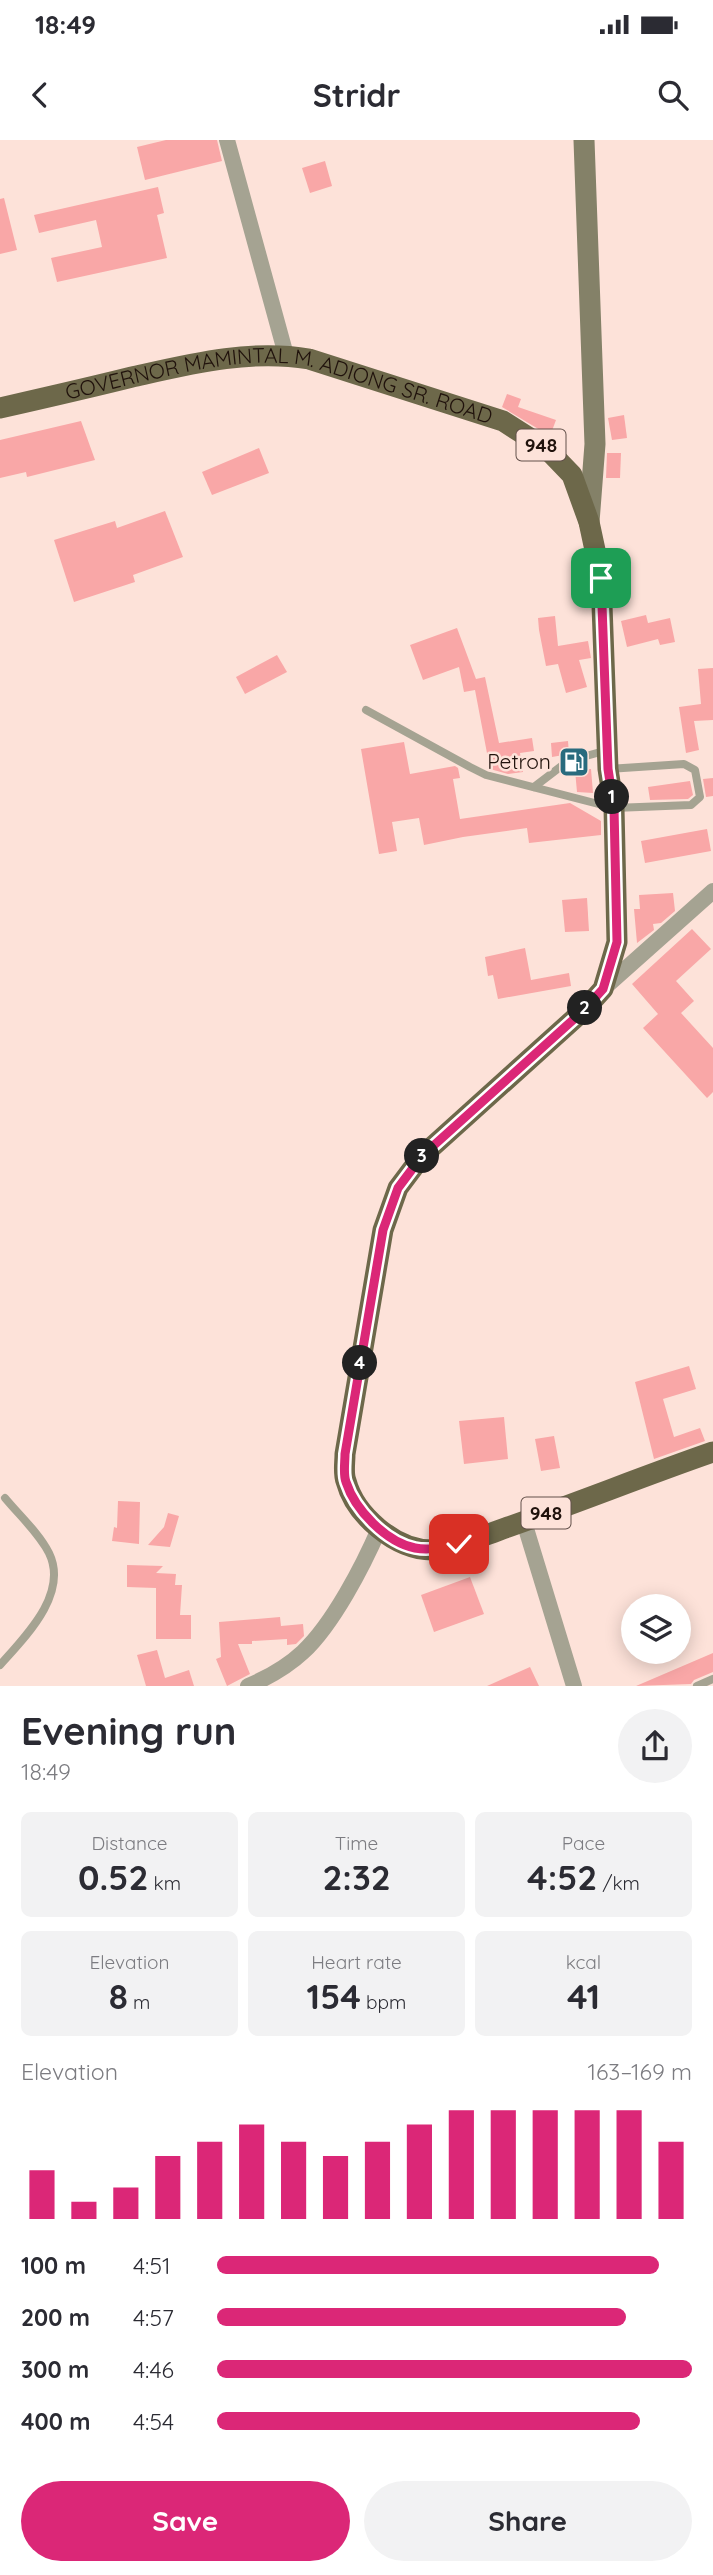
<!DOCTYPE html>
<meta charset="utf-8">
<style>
body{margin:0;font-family:Quicksand,sans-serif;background:#f2f2f3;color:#2b2b33;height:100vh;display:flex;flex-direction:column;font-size:26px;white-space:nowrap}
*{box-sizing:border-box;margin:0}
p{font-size:23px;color:#7c7c81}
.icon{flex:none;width:38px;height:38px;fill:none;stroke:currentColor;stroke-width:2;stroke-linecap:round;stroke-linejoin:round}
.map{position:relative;height:1546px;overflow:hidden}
.details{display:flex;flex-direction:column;background:#fff;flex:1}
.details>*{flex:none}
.controls{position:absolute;left:621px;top:1454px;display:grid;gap:14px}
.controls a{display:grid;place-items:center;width:70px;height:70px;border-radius:50%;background:#fff;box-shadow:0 4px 18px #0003;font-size:35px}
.pin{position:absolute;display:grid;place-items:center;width:60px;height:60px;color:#fff;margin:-30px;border-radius:14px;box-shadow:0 4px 10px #0006}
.km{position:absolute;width:35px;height:35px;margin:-18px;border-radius:50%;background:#222;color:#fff;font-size:19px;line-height:35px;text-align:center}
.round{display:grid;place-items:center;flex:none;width:74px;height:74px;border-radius:37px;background:#f2f2f3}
.summary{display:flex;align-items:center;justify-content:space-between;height:119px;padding:0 21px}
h1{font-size:38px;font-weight:700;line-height:52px}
.metrics{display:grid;grid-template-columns:repeat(3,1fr);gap:10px;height:119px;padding:7px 21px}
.metrics div{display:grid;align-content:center;border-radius:10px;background:#f2f2f3;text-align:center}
.metrics b{font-size:35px;font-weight:700}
.metrics small{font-size:19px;font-weight:400}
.metrics p{font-size:19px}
.chart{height:196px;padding:14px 21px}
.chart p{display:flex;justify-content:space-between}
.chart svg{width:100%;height:126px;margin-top:7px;stroke:#db2777;stroke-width:6}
.primary-button{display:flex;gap:14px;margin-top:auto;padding:14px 21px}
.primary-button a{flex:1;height:80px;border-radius:42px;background:#db2777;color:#fff;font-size:28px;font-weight:700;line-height:80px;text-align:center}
.primary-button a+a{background:#f2f2f3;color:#2b2b33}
ul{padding:0 21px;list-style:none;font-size:23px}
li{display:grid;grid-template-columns:112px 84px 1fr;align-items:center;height:52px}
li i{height:18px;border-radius:9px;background:#db2777}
.status{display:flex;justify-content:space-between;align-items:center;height:49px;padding:0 35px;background:#fff;direction:ltr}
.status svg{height:19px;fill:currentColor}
header{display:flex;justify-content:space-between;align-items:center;height:91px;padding:0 21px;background:#fff;font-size:32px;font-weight:700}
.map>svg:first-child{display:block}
.building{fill:#f9a7a7}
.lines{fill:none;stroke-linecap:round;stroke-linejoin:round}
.lane{stroke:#a5a392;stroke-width:8}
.street{stroke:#a5a392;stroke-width:16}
.secondary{stroke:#848168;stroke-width:21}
.primary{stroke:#6d684a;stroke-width:21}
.route-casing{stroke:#fff;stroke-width:14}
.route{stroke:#db2777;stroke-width:9}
.labels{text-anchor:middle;stroke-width:5;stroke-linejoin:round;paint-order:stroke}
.shield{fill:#fde2d9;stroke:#62504a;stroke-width:2}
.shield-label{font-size:19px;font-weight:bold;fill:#20120c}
.street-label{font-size:21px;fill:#20120c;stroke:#fde2d9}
.poi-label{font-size:21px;fill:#20120c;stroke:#fde2d9;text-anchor:end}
</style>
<div class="status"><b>18:49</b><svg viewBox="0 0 49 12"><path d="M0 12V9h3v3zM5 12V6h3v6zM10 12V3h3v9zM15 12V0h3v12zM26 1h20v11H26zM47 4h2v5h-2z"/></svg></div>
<header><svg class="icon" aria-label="back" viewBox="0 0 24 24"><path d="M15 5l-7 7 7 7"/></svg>Stridr<svg class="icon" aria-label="search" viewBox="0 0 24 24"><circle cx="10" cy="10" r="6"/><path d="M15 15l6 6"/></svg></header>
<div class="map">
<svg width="713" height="1546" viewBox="0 0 713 1546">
<rect width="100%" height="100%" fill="#fde2d9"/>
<!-- building -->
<g class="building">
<path d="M166 0H217L222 21 145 40 137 7Z"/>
<path d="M325 21 332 46 310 53 302 28Z"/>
<path d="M158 47 164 73 157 75 167 118 57 142 51 118 102 107 96 80 39 93 34 75Z"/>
<path d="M4 58 17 110 0 114V59Z"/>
<path d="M507 254 521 259 518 267 556 280 550 296 502 267Z"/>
<path d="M624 275 627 298 612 300 608 278Z"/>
<path d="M81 281 95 320 27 337 26 332 0 338V300Z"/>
<path d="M259 308 269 333 212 355 202 332Z"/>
<path d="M607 313H621L620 338H606Z"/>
<path d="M165 371 183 417 133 435 135 442 74 462 54 400 115 381 117 388Z"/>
<path d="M646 475 648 483 670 478 675 502 660 505 658 499 627 507 621 481Z"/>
<path d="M555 476 558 506 588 501 591 518 579 520 587 547 566 553 558 524 546 526 539 490 538 478Z"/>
<path d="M457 488 476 539 485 537 499 603 532 598 534 611 520 613 523 632 508 634 490 629 475 550 464 552 459 527 423 540 410 505Z"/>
<path d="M277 515 287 532 245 554 236 537Z"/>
<path d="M713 528V580L694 581 699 610 686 613 679 567 701 564 698 529Z"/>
<path d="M568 601 569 614 552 617 551 603Z"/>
<path d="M404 602 410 634 455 626 458 628 460 638 453 639 460 679 570 663 601 681V695L529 703 527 688 463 697 424 705 419 678 392 682 397 711 379 714 361 609Z"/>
<path d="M591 629 593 653 577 652 575 630Z"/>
<path d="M713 638V656L706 657 703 639Z"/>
<path d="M690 641 693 655 688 659 650 660 648 647Z"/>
<path d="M707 689 711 711 645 723 641 701Z"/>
<path d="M673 753 675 771 661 783 653 784 654 790 637 803 634 769H640L639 755Z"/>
<path d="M587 758 589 791 565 792 562 760Z"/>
<path d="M692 789 711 809 676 841 694 861 681 873 713 908V952L707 958 643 888 658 874 632 844Z"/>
<path d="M525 808 531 840 569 833 571 846 498 859 493 835 488 836 485 817Z"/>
<path d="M689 1226 696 1249 663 1259 674 1297 700 1288 705 1301 654 1319 635 1242Z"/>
<path d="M504 1277 508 1319 464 1324 459 1281Z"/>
<path d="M554 1296 560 1328 541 1331 535 1299Z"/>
<path d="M118 1361 140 1362 139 1404 112 1401 114 1387 117 1388Z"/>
<path d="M168 1373 179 1376 170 1407 148 1405 164 1387Z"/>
<path d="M127 1425 163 1426 156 1433 176 1434 175 1445H182L180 1475H191V1499H156V1448L127 1447Z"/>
<path d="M470 1437 484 1474 434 1492 421 1455Z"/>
<path d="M280 1477 281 1486 303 1484 304 1496 296 1504 287 1505V1499L252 1501V1504H238L250 1534 227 1546 216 1519 221 1517 219 1482Z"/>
<path d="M157 1510 165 1538 189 1530 194 1546H146L137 1515Z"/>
<path d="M713 1513V1532L694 1540 691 1544 636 1546Z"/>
<path d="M530 1527 539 1546H487Z"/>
</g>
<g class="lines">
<!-- lane -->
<g class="lane">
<path d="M366 570 470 627 486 635 614 668 691 665 700 657 695 630 684 624 608 629"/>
<path d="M534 647 568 621 604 611"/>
<path d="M0 1525C25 1497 69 1454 49 1413 39 1393 19 1375 5 1358"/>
<path d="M697 1546 713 1539"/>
</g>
<!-- street -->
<g class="street">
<path d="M227 0 286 215"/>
<path d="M603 849 713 751"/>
<path d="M524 1382 574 1546"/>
<path d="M248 1546C267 1538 288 1526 303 1512 333 1484 363 1426 379 1389"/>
</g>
<!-- secondary -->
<path class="secondary" d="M584 0 595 304 589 382"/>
<!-- primary -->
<path class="primary" id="s1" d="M0 268C44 258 88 248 132 237 190 224 249 209 309 219L503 281 547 309 572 335 589 382 601 438 608 629 614 668 617 802 603 849 584 870 422 1016 398 1048 383 1090 345 1314C345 1323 343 1333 346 1341 355 1375 395 1410 432 1410 457 1409 484 1395 508 1387 577 1363 644 1336 713 1312"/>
</g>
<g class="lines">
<!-- route casing -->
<g class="route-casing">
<path id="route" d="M459 1404C444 1407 430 1411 415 1408 386 1402 355 1370 346 1342 343 1334 345 1323 345 1314L383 1090 398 1048 422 1016 584 870 603 849 617 802 614 668 608 629 601 438"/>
</g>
<!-- route -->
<use href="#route" class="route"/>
</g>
<!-- icons -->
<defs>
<g id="fuel-square" transform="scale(1.575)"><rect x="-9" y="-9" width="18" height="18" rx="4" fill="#296b7e" stroke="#fde2d9"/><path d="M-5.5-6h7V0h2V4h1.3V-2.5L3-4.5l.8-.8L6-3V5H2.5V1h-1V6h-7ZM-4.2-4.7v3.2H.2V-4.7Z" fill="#fff"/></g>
</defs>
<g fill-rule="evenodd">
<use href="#fuel-square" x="574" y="622"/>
</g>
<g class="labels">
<!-- shield labels -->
<g class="shield">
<rect x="516.5" y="289.5" width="49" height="31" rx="5"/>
<rect x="521.5" y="1357.5" width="49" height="31" rx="5"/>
</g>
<g class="shield-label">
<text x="541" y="312">948</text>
<text x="546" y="1380">948</text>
</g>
<!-- street labels -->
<g class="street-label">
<text dy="7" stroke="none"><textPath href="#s1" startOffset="287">GOVERNOR MAMINTAL M. ADIONG SR. ROAD</textPath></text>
</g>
<!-- poi labels -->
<g class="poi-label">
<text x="551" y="629">Petron</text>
</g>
</g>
</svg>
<div class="controls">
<a><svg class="icon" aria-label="layers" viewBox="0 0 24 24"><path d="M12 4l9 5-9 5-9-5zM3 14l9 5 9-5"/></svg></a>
</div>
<div class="pin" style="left:601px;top:438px;background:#1e9e55"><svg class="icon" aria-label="arrive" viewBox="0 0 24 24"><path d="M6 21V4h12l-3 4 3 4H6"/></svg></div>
<div class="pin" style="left:459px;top:1404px;background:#d93025"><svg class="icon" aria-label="check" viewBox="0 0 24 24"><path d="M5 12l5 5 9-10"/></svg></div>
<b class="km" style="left:612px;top:657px">1</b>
<b class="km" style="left:585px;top:868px">2</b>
<b class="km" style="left:422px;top:1016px">3</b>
<b class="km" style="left:360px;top:1223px">4</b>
</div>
<section class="details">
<div class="summary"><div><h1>Evening run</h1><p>18:49</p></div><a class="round"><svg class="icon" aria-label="share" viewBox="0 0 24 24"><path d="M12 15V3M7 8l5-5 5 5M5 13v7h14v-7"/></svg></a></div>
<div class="metrics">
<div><p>Distance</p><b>0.52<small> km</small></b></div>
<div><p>Time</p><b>2:32</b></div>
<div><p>Pace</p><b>4:52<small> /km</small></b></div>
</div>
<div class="metrics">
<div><p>Elevation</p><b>8<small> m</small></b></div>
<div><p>Heart rate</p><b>154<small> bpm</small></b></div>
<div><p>kcal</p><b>41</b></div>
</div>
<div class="chart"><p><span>Elevation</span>163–169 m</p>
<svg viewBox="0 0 160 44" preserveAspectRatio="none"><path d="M5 44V27M15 44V38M25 44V33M35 44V22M45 44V17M55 44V11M65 44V17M75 44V22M85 44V17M95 44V11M105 44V6M115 44V6M125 44V6M135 44V6M145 44V6M155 44V17"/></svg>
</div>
<ul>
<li><b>100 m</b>4:51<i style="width:93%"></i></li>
<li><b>200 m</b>4:57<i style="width:86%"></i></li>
<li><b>300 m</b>4:46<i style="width:100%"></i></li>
<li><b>400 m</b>4:54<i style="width:89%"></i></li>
</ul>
<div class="primary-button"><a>Save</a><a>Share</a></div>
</section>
